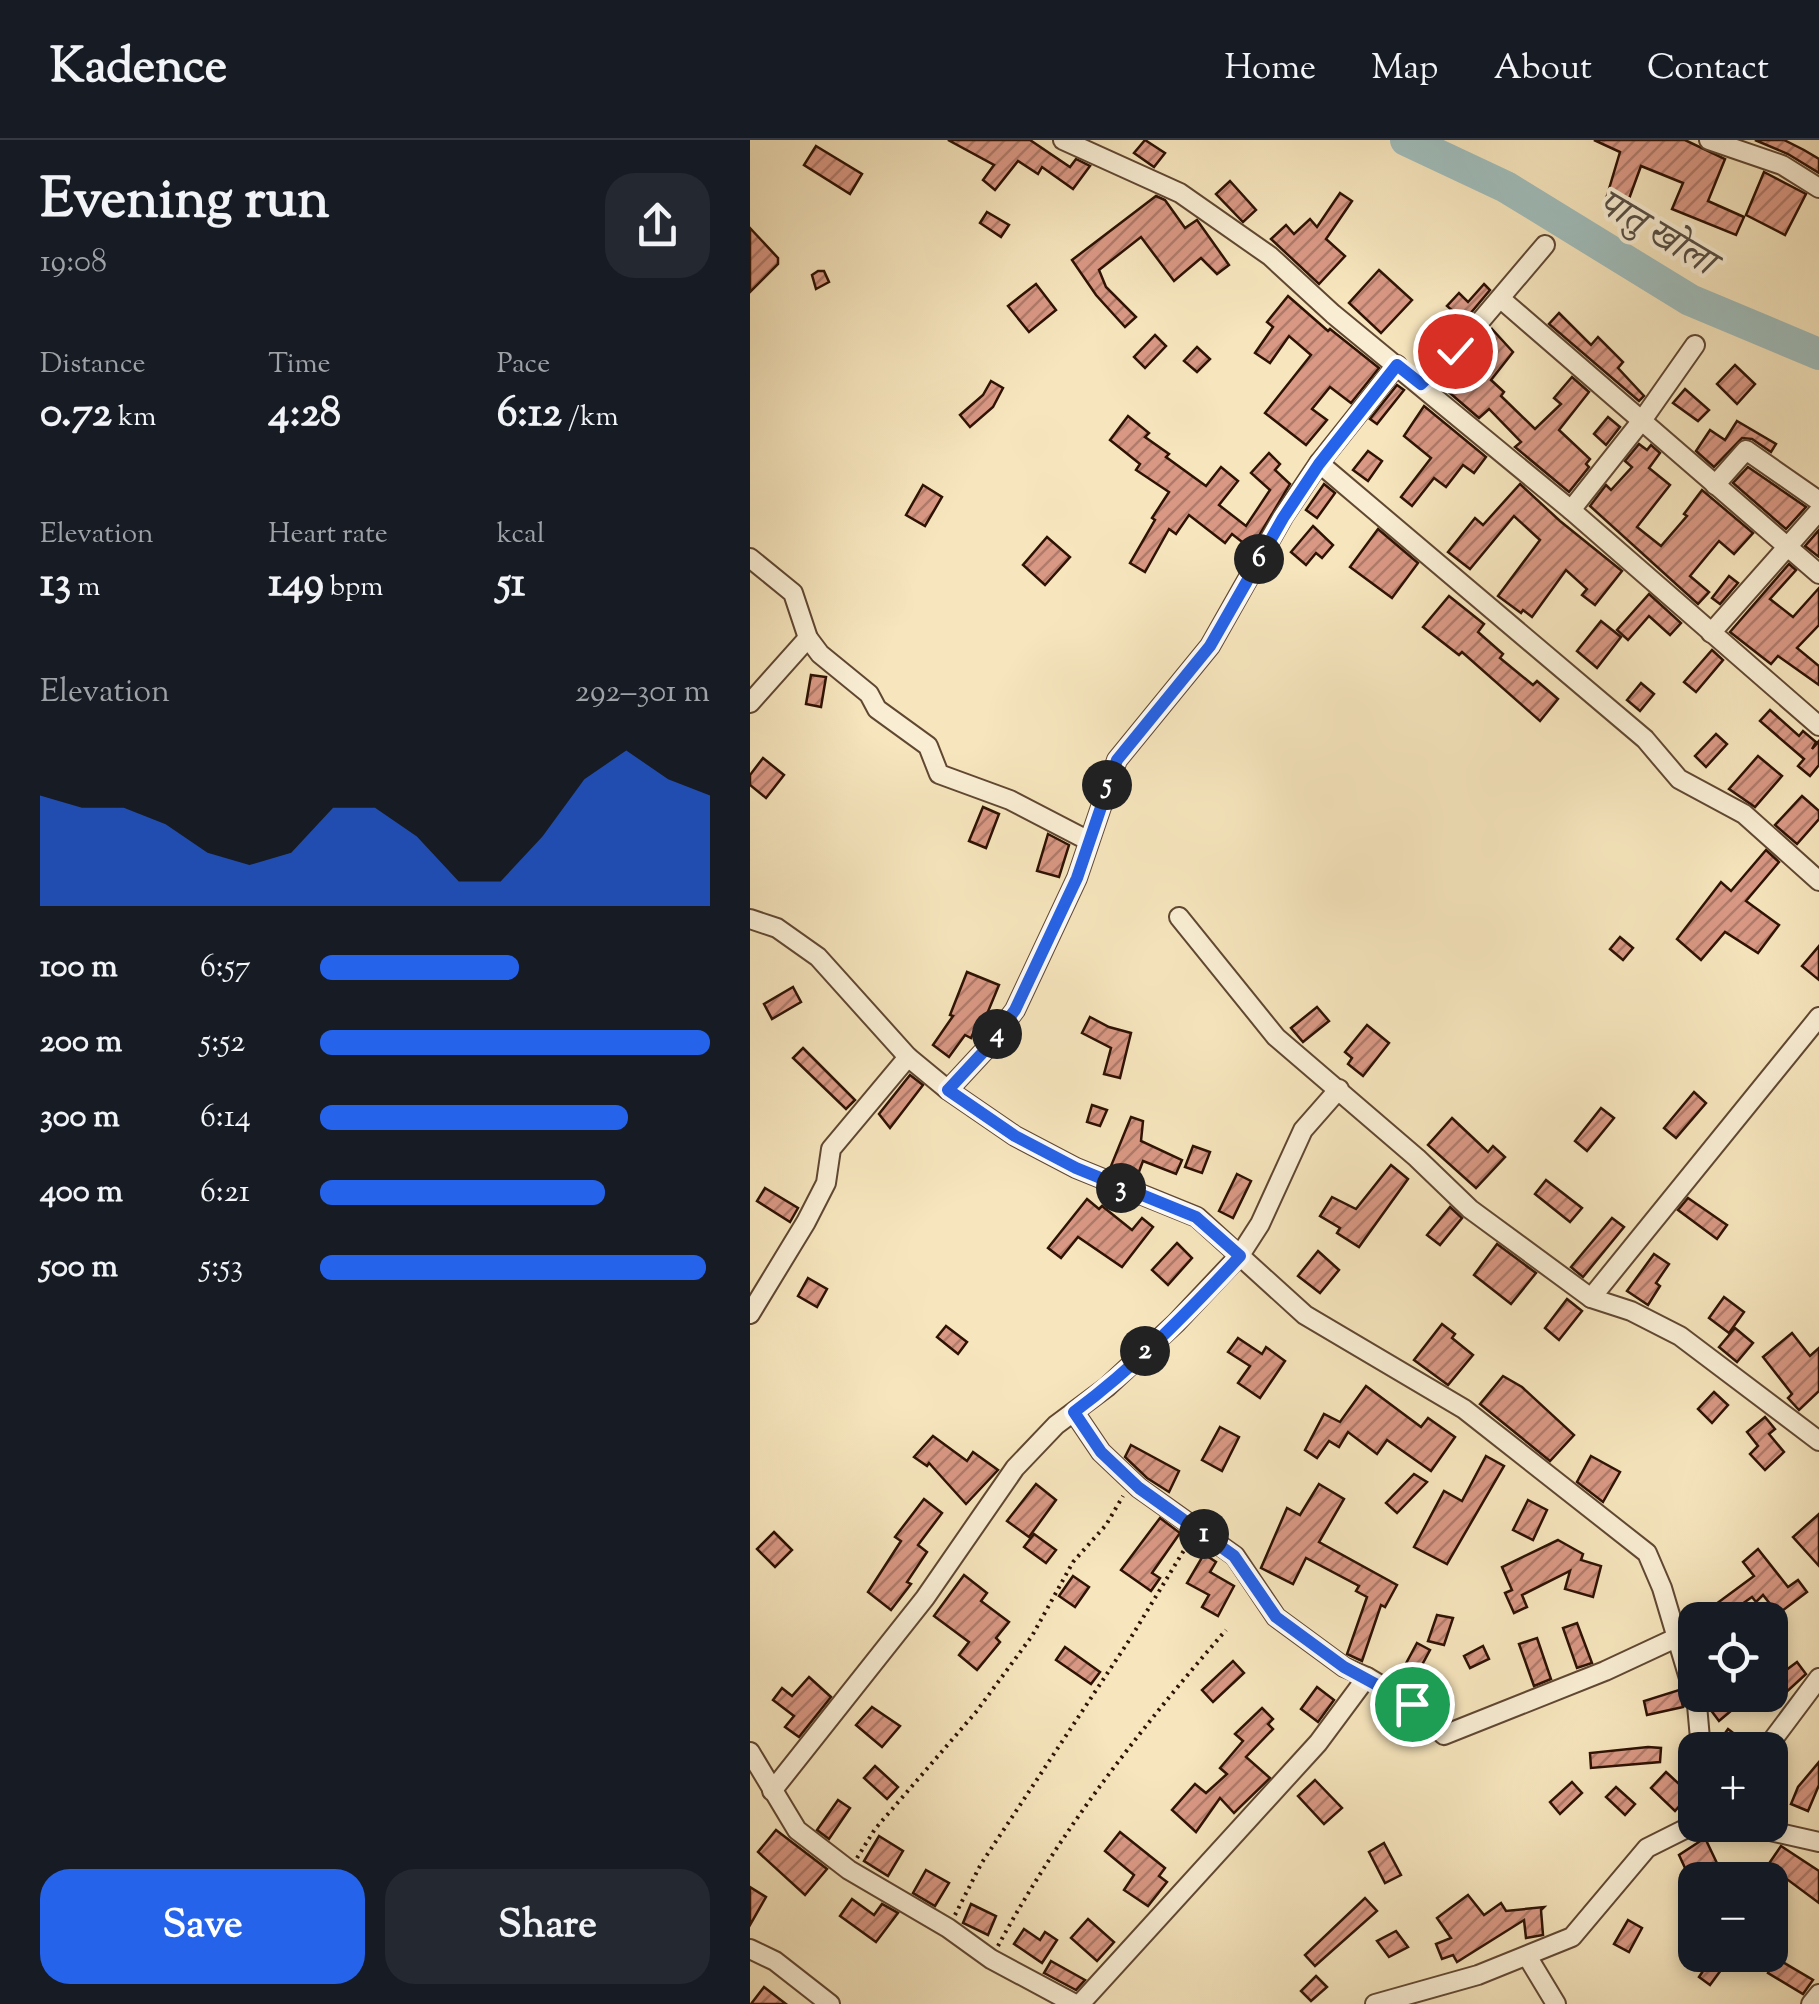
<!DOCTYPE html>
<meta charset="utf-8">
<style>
body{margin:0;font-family:"Sorts Mill Goudy","Noto Serif Devanagari",serif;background:#242831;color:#f1f3f6;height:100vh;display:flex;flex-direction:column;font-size:38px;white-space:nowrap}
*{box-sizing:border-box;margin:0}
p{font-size:32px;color:#9ea1a6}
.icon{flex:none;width:55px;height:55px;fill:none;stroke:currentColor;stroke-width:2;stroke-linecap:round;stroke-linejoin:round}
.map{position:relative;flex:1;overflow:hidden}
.side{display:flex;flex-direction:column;background:#171b24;width:750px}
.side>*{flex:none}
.buttons{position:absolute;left:928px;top:1462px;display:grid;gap:20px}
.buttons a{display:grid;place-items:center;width:110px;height:110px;border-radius:20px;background:#171b24;box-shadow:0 5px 15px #0003;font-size:50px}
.pin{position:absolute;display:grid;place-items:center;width:85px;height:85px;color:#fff;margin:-42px;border:5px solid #fff;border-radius:50%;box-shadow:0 2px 10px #0007}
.km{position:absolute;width:50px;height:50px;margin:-25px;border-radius:50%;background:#222;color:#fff;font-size:28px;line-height:50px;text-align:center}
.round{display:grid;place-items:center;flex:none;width:105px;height:105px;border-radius:30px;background:#242831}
.headline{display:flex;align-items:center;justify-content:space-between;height:170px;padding:0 40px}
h1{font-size:55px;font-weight:700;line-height:75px}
.metrics{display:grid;grid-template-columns:repeat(3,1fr);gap:15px;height:170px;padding:10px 40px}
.metrics div{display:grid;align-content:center}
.metrics b{font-size:42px;font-weight:700}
.metrics small{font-size:28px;font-weight:400}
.metrics p{font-size:28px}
.chart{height:280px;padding:20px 40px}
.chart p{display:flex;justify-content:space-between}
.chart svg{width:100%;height:180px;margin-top:10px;fill:#2563eb;opacity:.7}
.button{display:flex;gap:20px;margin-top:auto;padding:20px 40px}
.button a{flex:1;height:115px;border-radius:30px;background:#2563eb;color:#fff;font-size:40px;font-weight:700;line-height:115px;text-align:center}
.button a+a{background:#242831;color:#f1f3f6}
ul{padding:0 40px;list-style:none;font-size:32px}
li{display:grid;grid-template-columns:160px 120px 1fr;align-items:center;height:75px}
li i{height:25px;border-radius:12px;background:#2563eb}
header{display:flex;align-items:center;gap:60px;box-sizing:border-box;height:140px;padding:0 50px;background:#171b24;border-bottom:2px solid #363941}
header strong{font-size:48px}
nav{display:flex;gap:55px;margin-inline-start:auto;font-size:35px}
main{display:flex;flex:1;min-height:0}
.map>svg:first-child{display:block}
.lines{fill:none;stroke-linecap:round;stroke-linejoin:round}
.river{stroke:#a0bdbb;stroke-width:32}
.building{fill:url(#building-hatch);stroke:#2e1204;stroke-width:2.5}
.minor-casing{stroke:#604732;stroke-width:22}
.path{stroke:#2e1204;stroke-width:4;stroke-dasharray:2.5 5;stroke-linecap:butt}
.minor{stroke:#f9eed4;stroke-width:18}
.route-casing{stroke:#fff;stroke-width:20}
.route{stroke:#2563eb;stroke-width:12}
.labels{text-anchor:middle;stroke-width:8;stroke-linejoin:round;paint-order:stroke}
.water-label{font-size:38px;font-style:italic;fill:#564e44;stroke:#f9eed4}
</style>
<header>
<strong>Kadence</strong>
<nav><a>Home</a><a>Map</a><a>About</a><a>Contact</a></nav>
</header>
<main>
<section class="side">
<div class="headline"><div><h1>Evening run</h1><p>19:08</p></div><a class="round"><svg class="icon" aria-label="share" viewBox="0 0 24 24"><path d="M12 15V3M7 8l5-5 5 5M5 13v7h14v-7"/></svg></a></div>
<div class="metrics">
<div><p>Distance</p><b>0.72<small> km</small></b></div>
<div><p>Time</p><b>4:28</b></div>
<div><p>Pace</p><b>6:12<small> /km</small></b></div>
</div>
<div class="metrics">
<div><p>Elevation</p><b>13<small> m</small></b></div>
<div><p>Heart rate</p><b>149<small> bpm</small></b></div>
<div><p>kcal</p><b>51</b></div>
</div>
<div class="chart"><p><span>Elevation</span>292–301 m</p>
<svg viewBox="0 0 160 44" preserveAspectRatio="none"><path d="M0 44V17L10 20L20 20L30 24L40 31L50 34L60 31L70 20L80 20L90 27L100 38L110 38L120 27L130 13L140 6L150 13L160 17V44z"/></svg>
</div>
<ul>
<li><b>100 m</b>6:57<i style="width:51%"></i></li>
<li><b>200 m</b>5:52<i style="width:100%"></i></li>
<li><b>300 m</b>6:14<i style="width:79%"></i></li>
<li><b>400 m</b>6:21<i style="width:73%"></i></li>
<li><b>500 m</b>5:53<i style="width:99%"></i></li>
</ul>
<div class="button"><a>Save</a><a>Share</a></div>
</section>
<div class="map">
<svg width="1069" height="1864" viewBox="0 0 1069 1864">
<defs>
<pattern id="building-hatch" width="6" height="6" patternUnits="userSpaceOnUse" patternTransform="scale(2.5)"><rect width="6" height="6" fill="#d99884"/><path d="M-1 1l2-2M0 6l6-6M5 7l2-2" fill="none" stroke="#b07b6a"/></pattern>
</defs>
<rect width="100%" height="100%" fill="#f6e5bd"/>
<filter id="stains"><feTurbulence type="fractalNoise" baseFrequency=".002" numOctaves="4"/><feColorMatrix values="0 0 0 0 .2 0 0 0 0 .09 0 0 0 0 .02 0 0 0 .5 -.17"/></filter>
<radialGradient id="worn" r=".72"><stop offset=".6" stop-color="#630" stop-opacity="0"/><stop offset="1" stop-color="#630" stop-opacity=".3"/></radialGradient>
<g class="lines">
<!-- river -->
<path class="river" d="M656 0 756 47 940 160 1069 214"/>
</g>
<!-- building -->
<g class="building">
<path d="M198 0H280L320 27 326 19 340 26 323 49 292 27 288 34 268 21 245 50 233 40 244 25Z"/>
<path d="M395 0 415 13 404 27 384 13Z"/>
<path d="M844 0H935L975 19 958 61 994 77 986 95 922 69 933 43 891 26 876 67 856 59 870 12Z"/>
<path d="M1005 0H1034L1054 10 1069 19V33L1038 14Z"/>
<path d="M66 6 112 34 100 54 54 25Z"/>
<path d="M1014 32 1056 54 1035 95 996 75Z"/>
<path d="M480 41 506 70 493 82 466 54Z"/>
<path d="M590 53 602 61 576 99 595 116 569 144 521 99 536 85 544 94 560 79 567 87Z"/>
<path d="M406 56 415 60 435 88 447 80 479 125 467 134 451 118 424 141 391 97 349 130 356 147 386 177 375 187 346 155 322 120Z"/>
<path d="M237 72 259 85 251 97 230 83Z"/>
<path d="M0 88 28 118V124L0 152Z"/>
<path d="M629 130 662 160 631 193 599 163Z"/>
<path d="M68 131H74L79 142 66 149 62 135Z"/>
<path d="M286 144 306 170 279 192 258 166Z"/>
<path d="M734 144 740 150 714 181 697 166 709 153 718 162Z"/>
<path d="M538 156 578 191 580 189 629 228 601 263 580 247 562 269 577 280 556 305 515 273 561 215 539 196 520 223 505 213 523 187 517 182Z"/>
<path d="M809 173 841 205 848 197 873 222 868 228 894 256 889 261 799 184Z"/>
<path d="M742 189 763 212 741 240 754 252 751 256 785 289 811 264 804 258 822 237 839 252 809 290 840 319 836 324 839 327 819 352 765 307 771 302 739 269 729 278 694 248Z"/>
<path d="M405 195 416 206 395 228 384 217Z"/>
<path d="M447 207 460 219 447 232 434 221Z"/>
<path d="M985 225 1005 244 987 264 967 244Z"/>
<path d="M241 241 253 248 243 267 220 287 210 275 233 255Z"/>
<path d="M647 245 654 250 627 284 620 279Z"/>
<path d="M935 249 959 270 948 281 923 263Z"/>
<path d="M674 266 736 317 724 333 713 325 696 347 684 338 662 366 651 357 681 318 654 296Z"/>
<path d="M378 276 399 293 395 297 419 314 416 317 456 346 471 327 488 341 469 365 496 386 520 350 501 333 519 313 530 324 525 330 540 344 501 409 482 394 475 403 439 375 426 394 419 389 395 432 380 423 405 380 402 378 419 352 386 330 390 324 360 300Z"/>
<path d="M858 277 870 287 856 305 844 294Z"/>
<path d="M987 281 1026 304 1021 312 1002 299 992 298 964 327 946 311 960 290 975 300Z"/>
<path d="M889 304 897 310 901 305 910 313 899 328 920 345 887 387 911 406 937 376 934 374 952 350 1003 393 984 414 969 401 940 436 959 452 948 464 840 366 856 345 861 350 882 327 875 321Z"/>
<path d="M618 311 632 321 618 341 603 330Z"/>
<path d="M998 327 1056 367 1036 389 983 343Z"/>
<path d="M574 344 585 353 567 378 556 370Z"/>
<path d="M770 344 810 381 872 431 845 465 832 455 837 449 816 430 782 477 773 470 771 473 748 456 790 400 764 376 720 429 698 412 725 378 733 385Z"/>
<path d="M173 345 192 357 175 386 156 375Z"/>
<path d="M563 386 583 405 572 418 566 413 556 425 541 412Z"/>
<path d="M628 389 668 423 642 458 600 427Z"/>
<path d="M1069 390V417L1055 406Z"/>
<path d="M297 397 320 417 295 445 273 425Z"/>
<path d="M1039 424 1046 430 1020 459 1043 477 1069 448V485L1047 508 1069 526V545L1028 516 1021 524 980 492Z"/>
<path d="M979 436 988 443 970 464 962 458Z"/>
<path d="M899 454 931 483 920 495 899 476 878 500 867 490Z"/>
<path d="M699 456 734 484 728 492 753 514 750 518 783 545 787 541 808 559 790 581 712 512 709 515 673 487Z"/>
<path d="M851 481 871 497 847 528 827 511Z"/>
<path d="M962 510 973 520 946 552 934 542Z"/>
<path d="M61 535 76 537 71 567 56 564Z"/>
<path d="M891 543 904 554 890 571 877 560Z"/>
<path d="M1020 570 1049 596 1053 591 1066 602 1062 609 1069 601V625L1060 636 1048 626 1054 619 1010 581Z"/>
<path d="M966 594 977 604 956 627 945 616Z"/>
<path d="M1008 616 1032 636 1005 667 979 649Z"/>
<path d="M13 618 34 635 16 658 0 645V635Z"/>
<path d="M1052 656 1069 671V679L1047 704 1025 685Z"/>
<path d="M233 667 249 674 236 708 219 701Z"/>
<path d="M298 694 319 705 309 737 287 731Z"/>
<path d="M1016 710 1029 722 996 761 1029 785 1008 813 975 792 951 820 927 799 971 742 981 751Z"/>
<path d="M870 797 883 808 873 820 860 809Z"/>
<path d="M1069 806V840L1052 826Z"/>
<path d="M217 832 249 845 230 891 225 889 221 898 215 895 199 917 183 905 203 876 200 875Z"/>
<path d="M43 847 51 862 22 879 14 864Z"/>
<path d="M567 867 579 881 553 902 541 888Z"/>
<path d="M340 877 359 887 381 893 370 938 354 934 361 908 332 893Z"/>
<path d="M617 885 639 903 613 936 598 924 602 918 595 912Z"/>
<path d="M53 908 105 960 96 969 43 918Z"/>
<path d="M160 935 173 945 140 988 129 974Z"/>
<path d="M944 952 956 963 926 998 914 988Z"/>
<path d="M342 965 357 970 350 986 337 982Z"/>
<path d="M851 968 864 978 837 1011 825 1001Z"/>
<path d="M381 977 393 981 391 1001 432 1020 426 1034 393 1021 387 1037 361 1026Z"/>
<path d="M702 978 738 1012 743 1006 755 1017 726 1048 678 1005Z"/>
<path d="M443 1006 460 1012 452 1033 435 1027Z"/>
<path d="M641 1025 658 1039 609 1107 587 1093 590 1088 570 1076 582 1057 606 1069Z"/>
<path d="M487 1034 501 1041 483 1078 469 1071Z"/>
<path d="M796 1040 832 1068 820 1082 785 1054Z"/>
<path d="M15 1048 48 1068 40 1082 7 1061Z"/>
<path d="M938 1058 977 1085 967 1099 928 1070Z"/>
<path d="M337 1059 349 1069 352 1066 382 1090 392 1078 403 1087 372 1127 328 1097 311 1118 298 1108Z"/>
<path d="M700 1067 712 1078 690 1105 677 1095Z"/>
<path d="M862 1078 874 1087 833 1137 821 1127Z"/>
<path d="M427 1103 442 1118 418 1145 402 1130Z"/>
<path d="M747 1104 786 1133 761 1164 724 1135Z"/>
<path d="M568 1111 589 1130 570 1153 548 1136Z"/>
<path d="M904 1114 919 1124 906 1143 910 1146 898 1165 877 1151Z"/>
<path d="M58 1138 77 1149 67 1167 48 1156Z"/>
<path d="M974 1157 994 1172 979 1193 959 1178Z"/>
<path d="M817 1159 832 1171 809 1200 795 1188Z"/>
<path d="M692 1184 705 1194 702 1198 723 1215 698 1245 664 1220Z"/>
<path d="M196 1186 217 1202 208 1214 187 1197Z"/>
<path d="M985 1188 1003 1203 987 1222 969 1207Z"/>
<path d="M1042 1193 1060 1216 1069 1208V1251L1049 1270 1038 1258 1042 1254 1013 1217Z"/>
<path d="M488 1198 512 1214 516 1207 535 1221 510 1258 488 1243 500 1226 478 1212Z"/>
<path d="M753 1236 772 1247 824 1295 800 1321 730 1264Z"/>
<path d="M616 1246 671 1287 678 1278 705 1297 681 1331 637 1300 627 1314 598 1292 589 1307 579 1301 567 1318 555 1310 574 1274 590 1282Z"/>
<path d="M964 1252 978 1265 962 1283 948 1269Z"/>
<path d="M1015 1277 1025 1289 1019 1294 1034 1312 1015 1330 1000 1314 1008 1306 997 1292Z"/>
<path d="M470 1287 489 1297 472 1331 452 1320Z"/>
<path d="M183 1296 217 1321 223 1312 248 1330 216 1364 179 1323 177 1326 164 1317Z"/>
<path d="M381 1305 429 1331 419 1352 397 1338 375 1317Z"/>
<path d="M736 1316 754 1326 697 1424 664 1407 694 1351 712 1361Z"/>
<path d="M841 1316 870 1332 853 1362 827 1342Z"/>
<path d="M664 1334 677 1342 647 1373 636 1363Z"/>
<path d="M286 1344 306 1360 279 1397 257 1381Z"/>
<path d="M569 1344 594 1359 569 1402 647 1445 635 1467 631 1465 612 1521 597 1514 617 1457 606 1451 609 1446 556 1418 543 1444 511 1428 537 1368 550 1375Z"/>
<path d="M174 1359 192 1373 168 1405 177 1412 157 1442 161 1444 141 1470 118 1452 151 1401 145 1397Z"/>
<path d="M778 1360 797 1370 783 1400 763 1390Z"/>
<path d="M1069 1374V1426L1043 1397Z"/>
<path d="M410 1378 430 1393 402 1433 410 1438 401 1451 371 1430Z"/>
<path d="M24 1392 42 1410 25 1427 7 1409Z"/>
<path d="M284 1394 306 1410 296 1423 274 1407Z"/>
<path d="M808 1400 833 1414 831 1420 851 1426 843 1457 815 1449 820 1431 772 1455 777 1467 764 1473 755 1453 762 1450 752 1427Z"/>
<path d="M1008 1409 1038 1447 1048 1440 1057 1452 1028 1474 1013 1455 1006 1462 1002 1457 971 1479 962 1467 1004 1436 993 1422Z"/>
<path d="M454 1414 466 1422 460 1432 484 1446 468 1476 452 1467 459 1455 437 1443Z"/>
<path d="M214 1435 237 1453 231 1461 259 1482 246 1498 250 1502 227 1530 209 1515 219 1502 184 1476Z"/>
<path d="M323 1436 339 1447 325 1467 309 1456Z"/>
<path d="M687 1475 703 1478 694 1505 678 1501Z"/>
<path d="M827 1483 842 1523 827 1528 813 1488Z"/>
<path d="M787 1498 801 1539 784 1546 769 1504Z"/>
<path d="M667 1503 680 1510 666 1536 653 1529Z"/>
<path d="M733 1506 739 1519 720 1528 714 1516Z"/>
<path d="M315 1507 350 1532 341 1544 306 1520Z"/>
<path d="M483 1521 494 1533 463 1562 452 1550Z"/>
<path d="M1047 1522 1056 1534 1031 1557 1020 1542Z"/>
<path d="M59 1537 81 1557 49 1597 35 1587 44 1576 23 1560 32 1548 42 1556Z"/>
<path d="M567 1547 584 1560 568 1582 551 1569Z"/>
<path d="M929 1550 933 1567 897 1575 894 1561Z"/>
<path d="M978 1555H1000L969 1581 960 1569Z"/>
<path d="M122 1567 150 1586 132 1607 106 1585Z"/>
<path d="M512 1568 523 1579 518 1584 523 1589 496 1617 520 1638 484 1673 470 1658 446 1692 422 1670 445 1644 456 1653 477 1634 470 1628 493 1601 485 1594Z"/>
<path d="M978 1589 1003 1608V1610H963Z"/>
<path d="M898 1607 911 1608 910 1622 841 1628 840 1613Z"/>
<path d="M1069 1622V1645L1058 1671 1041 1664 1048 1647Z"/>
<path d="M125 1626 148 1647 137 1659 114 1638Z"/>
<path d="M916 1632 940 1654 925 1671 901 1648Z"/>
<path d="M565 1640 592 1668 574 1684 548 1656Z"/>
<path d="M822 1642 832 1653 810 1674 800 1662Z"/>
<path d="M866 1647 885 1664 875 1675 856 1657Z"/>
<path d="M88 1660 100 1668 79 1699 67 1690Z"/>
<path d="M26 1690 77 1729 55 1755 8 1712Z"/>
<path d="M370 1692 415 1728 409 1736 417 1742 398 1766 374 1750 384 1735 355 1711Z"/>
<path d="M129 1696 153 1711 138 1736 114 1721Z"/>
<path d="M955 1698 975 1740H945L942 1743 929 1715Z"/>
<path d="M634 1703 651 1735 635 1743 619 1712Z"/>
<path d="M1031 1706 1069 1731V1763L1018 1725Z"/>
<path d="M176 1730 199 1743 185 1766 163 1753Z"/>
<path d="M0 1747 16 1757 0 1785Z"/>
<path d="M718 1755 734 1775 751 1763 756 1771 794 1767 791 1770 793 1795 776 1798 774 1780 707 1822 703 1815 692 1819 686 1804 701 1798 687 1778Z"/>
<path d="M615 1758 627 1771 565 1826 555 1815Z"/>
<path d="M102 1759 124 1775 132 1764 148 1773 126 1802 90 1776Z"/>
<path d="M221 1764 246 1776 238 1795 213 1783Z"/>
<path d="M338 1779 364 1802 347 1821 321 1798Z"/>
<path d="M878 1780 892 1788 879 1812 864 1804Z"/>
<path d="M274 1789 290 1800 295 1792 307 1800 292 1823 264 1804Z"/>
<path d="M646 1791 658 1807 639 1817 627 1801Z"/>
<path d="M1026 1818 1063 1840 1053 1854 1018 1833Z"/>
<path d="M301 1821 335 1840 326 1850 296 1834 294 1833Z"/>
<path d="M959 1822 971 1830 960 1845 949 1837Z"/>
<path d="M566 1836 577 1847 561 1861 551 1851Z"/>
<path d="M14 1847 36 1864H1Z"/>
</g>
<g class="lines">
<!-- minor casing -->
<g class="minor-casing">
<g id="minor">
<path d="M313 0 430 53 520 116 583 174 821 370 1069 586"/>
<path d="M959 0 1032 25 1069 48"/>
<path d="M751 159 1069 434"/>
<path d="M671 244 705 211 795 105"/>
<path d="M569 323 895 599 929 639 994 674 1069 741"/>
<path d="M965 345 996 310 1069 361"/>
<path d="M821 370 893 279 945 205"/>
<path d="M0 418 43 453 58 498 70 514 119 554 127 569 178 606 189 634 260 660 339 701"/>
<path d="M961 493 1069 371"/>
<path d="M0 563 58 498"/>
<path d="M429 777 526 897 667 1018 720 1069 841 1158 881 1171 930 1196 1069 1301"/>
<path d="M0 779 27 788 68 817 158 917 198 950 265 996 326 1028 447 1077 555 1175 714 1269 897 1413 912 1448 947 1565 951 1610"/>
<path d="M198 950 236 909 265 870 327 738 367 620 460 506 533 377 569 323 647 225"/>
<path d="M841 1158 1069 877"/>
<path d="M0 1174 56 1082 76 1043 81 1009 158 917"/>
<path d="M324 1272 351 1312 389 1348 485 1416 526 1477 594 1527 617 1537"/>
<path d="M1015 1610 1069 1538"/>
<path d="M0 1612 47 1690 99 1730 198 1788 241 1819 325 1864"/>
<path d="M22 1651 175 1458 265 1328 306 1285 357 1247 426 1183 490 1115 510 1084 553 990 589 949"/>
<path d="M994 1685 1069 1702"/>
<path d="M0 1809 25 1821 80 1864"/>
<path d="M777 1816 806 1864"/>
<path d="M330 1864 568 1603 617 1537 662 1564 694 1595 855 1531 928 1497"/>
<path d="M625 1864 728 1835 822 1797 897 1708 945 1684"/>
<path d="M1061 1864 1069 1854"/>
</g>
</g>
<!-- path -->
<g class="path">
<path d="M107 1718 125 1689 226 1572 282 1496 323 1422 356 1385 373 1356"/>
<path d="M205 1775 231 1724 380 1499 439 1402"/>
<path d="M248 1806C310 1691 391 1588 476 1490"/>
</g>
<!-- minor -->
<use href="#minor" class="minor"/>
</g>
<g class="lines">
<!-- route casing -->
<g class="route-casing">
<path id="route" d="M662 1564 594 1527 526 1477 484 1416 389 1348 351 1312 324 1272C385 1227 439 1171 490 1116L446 1077 326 1028 265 996 198 950 236 909 265 870 327 738 367 620 460 506 533 378 569 324 647 225 671 244 705 211"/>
</g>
<!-- route -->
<use href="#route" class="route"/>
</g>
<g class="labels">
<!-- water labels -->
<g class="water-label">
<text transform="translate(907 91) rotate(31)" y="13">पातु खोला</text>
</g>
</g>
<rect width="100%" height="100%" filter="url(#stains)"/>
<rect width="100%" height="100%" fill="url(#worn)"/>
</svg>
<div class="buttons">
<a><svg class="icon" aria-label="locate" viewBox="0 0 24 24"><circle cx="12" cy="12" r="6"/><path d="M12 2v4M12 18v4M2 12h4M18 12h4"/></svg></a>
<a>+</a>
<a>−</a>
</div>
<div class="pin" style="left:662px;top:1564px;background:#1e9e55"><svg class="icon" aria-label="arrive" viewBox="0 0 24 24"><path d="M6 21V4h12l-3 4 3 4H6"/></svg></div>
<div class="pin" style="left:705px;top:211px;background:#d93025"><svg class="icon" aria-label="check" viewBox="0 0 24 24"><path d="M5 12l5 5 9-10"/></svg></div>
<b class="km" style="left:454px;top:1394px">1</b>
<b class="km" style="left:395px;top:1211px">2</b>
<b class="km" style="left:371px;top:1048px">3</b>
<b class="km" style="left:247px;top:894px">4</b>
<b class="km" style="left:357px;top:645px">5</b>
<b class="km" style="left:509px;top:419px">6</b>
</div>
</main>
